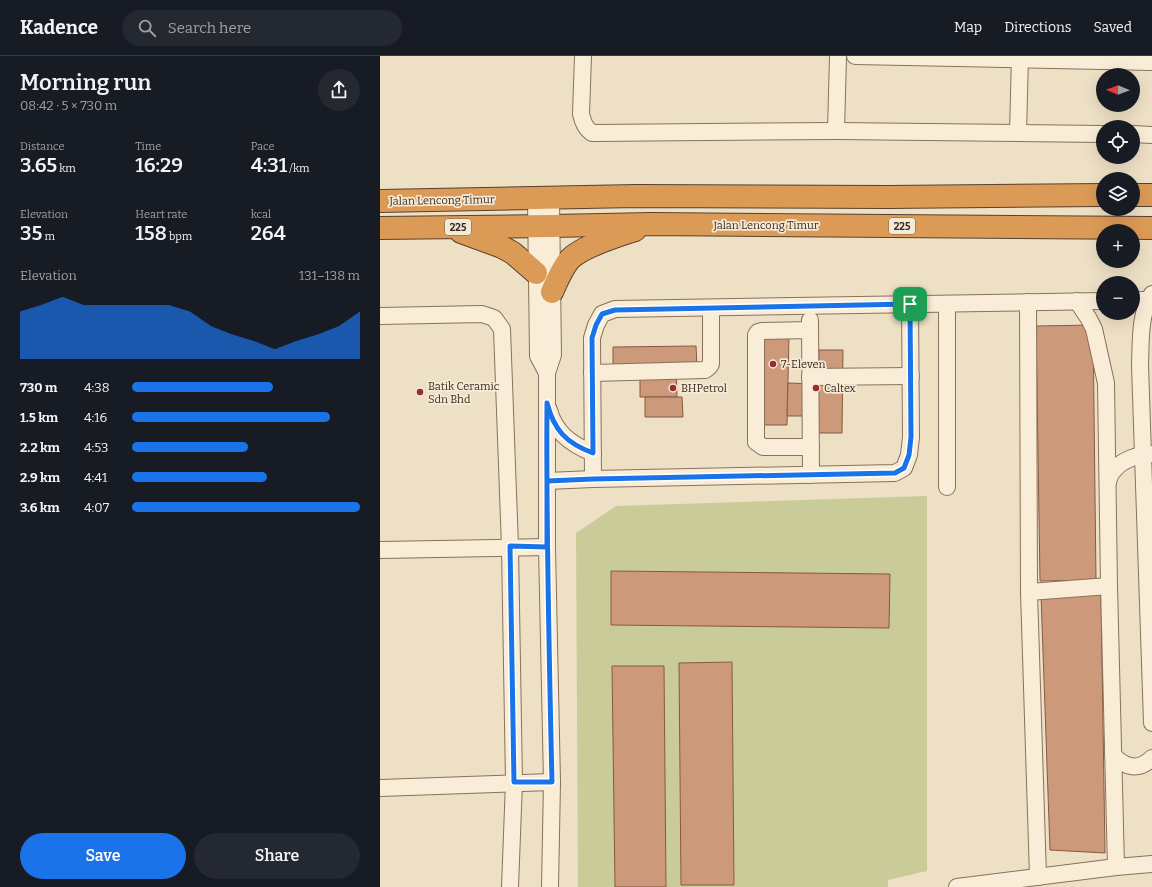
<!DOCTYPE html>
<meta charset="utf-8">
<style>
body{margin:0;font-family:Bitter,serif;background:#242831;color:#f1f3f6;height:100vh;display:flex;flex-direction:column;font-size:15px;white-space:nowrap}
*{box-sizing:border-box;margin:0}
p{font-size:13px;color:#9ea1a6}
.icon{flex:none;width:22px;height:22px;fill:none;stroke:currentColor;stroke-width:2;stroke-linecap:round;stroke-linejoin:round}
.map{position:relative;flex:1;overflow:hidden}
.drawer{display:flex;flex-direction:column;background:#171b24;width:380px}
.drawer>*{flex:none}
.needle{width:26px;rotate:271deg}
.controls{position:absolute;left:716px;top:12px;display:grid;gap:8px}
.controls a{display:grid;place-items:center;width:44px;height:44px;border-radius:50%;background:#171b24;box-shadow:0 4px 16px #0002;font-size:20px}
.pin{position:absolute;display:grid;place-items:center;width:34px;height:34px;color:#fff;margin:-17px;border-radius:8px;box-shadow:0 2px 6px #0006}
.round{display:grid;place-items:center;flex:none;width:42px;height:42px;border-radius:21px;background:#242831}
.head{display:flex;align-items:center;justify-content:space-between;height:68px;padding:0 20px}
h1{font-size:22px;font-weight:600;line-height:30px}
.stats{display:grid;grid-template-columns:repeat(3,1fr);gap:6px;height:68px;padding:4px 20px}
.stats div{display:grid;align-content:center}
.stats b{font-size:20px;font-weight:600}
.stats small{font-size:11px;font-weight:400}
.stats p{font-size:11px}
.chart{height:112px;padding:8px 20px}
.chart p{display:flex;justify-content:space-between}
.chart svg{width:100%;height:72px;margin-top:4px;fill:#1a73e8;opacity:.7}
.button{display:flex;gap:8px;margin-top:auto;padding:8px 20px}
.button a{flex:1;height:46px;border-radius:24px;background:#1a73e8;color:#fff;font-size:16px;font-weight:600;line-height:46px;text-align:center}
.button a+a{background:#242831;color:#f1f3f6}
ul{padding:0 20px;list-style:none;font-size:13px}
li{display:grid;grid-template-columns:64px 48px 1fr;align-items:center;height:30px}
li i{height:10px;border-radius:5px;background:#1a73e8}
header{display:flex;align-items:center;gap:24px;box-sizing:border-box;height:56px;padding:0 20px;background:#171b24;border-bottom:1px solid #363941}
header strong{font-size:19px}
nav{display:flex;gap:22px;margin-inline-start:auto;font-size:14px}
.search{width:280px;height:36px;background:#242831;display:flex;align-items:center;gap:10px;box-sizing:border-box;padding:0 14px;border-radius:22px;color:#9ea1a6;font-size:15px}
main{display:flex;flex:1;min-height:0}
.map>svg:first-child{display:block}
.green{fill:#c9cc99}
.building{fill:#cc997b;stroke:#885941}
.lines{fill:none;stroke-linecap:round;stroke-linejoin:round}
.minor-casing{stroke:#89715b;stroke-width:18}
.highway-casing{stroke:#57402f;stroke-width:24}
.minor{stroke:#f9edd8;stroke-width:16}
.highway{stroke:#dc9a57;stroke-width:22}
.route-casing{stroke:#fff;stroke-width:8}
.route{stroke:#1a73e8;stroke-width:5}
.poi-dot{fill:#972c32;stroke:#f5ead5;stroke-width:1.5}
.labels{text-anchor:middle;stroke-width:3.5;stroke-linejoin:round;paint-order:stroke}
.shield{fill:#f5ead5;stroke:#716456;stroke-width:1}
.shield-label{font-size:10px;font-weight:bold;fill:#392a1f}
.street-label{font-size:11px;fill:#392a1f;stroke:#f5ead5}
.poi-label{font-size:11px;fill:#392a1f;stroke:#f5ead5;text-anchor:start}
</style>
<header>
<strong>Kadence</strong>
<div class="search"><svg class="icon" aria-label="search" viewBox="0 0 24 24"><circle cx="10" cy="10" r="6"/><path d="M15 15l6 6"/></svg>Search here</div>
<nav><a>Map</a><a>Directions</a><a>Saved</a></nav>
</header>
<main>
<section class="drawer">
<div class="head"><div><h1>Morning run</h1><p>08:42 · 5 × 730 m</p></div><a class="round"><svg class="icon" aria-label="share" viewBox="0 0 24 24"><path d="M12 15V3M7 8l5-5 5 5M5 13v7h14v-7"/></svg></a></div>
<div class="stats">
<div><p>Distance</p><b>3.65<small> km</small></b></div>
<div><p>Time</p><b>16:29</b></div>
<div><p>Pace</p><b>4:31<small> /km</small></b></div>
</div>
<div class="stats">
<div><p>Elevation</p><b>35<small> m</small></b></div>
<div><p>Heart rate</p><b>158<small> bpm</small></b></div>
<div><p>kcal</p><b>264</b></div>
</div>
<div class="chart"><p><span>Elevation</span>131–138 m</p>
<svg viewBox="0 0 160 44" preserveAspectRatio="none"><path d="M0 44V15L10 11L20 6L30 11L40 11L50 11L60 11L70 11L80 15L90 24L100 29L110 33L120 38L130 33L140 29L150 24L160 15V44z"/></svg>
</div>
<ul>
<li><b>730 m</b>4:38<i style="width:62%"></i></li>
<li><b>1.5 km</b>4:16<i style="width:87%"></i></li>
<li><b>2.2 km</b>4:53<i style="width:51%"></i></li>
<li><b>2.9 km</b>4:41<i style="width:59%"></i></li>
<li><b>3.6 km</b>4:07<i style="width:100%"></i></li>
</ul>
<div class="button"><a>Save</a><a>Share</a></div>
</section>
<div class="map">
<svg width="772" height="831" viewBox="0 0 772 831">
<rect width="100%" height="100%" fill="#eee0c5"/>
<!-- green -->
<path class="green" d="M547 440V815L508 824V831H198L196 477 236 450Z"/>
<!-- building -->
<g class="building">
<path d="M713 269 716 524 660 525 656 270Z"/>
<path d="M382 278 409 279 407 369H381Z"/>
<path d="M316 290 317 310 296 311 297 341H260V311H233V291Z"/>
<path d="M439 294H463L462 377H437V360H407L408 327 438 328Z"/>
<path d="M265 341H302L303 361H265Z"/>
<path d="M231 515 510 518 509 572 231 569Z"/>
<path d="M721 538 725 797 670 794 661 539Z"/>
<path d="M352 606 354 829H301L299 607Z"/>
<path d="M232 610H284L286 831H235Z"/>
</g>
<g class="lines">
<!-- minor casing -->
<g class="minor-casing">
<g id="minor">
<path d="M203 0 201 58C203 66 205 72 212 77L456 75 723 78"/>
<path d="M475 0 772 6"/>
<path d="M456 75 458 0"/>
<path d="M638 77 640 0"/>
<path d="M753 78 772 79"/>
<path d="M156 143 158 300 167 317"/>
<path d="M772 238C759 258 761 287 760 309L772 667"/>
<path d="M753 244H768"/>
<path d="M697 245 709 263 714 273 726 327 729 530 736 811"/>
<path d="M648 246 649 536 658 821"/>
<path d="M0 260 102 258 114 262 122 273 130 491 134 726 130 831"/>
<path d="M430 264 431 419"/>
<path d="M430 274 382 275 378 276 376 279V386L383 391H431"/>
<path d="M212 317 325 314 329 311 331 308V252"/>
<path d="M430 321 531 320"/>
<path d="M169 354C175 377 192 389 213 397"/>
<path d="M213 423 212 282 216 269 222 258 235 253 723 245"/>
<path d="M167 425 213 423 515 417 524 412 529 399 531 381 530 248"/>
<path d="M728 426C729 422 731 417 734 414 742 404 759 398 771 398"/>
<path d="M567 431V248"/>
<path d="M0 494 167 491"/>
<path d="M649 536 729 530"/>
<path d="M733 699C745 712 759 715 772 702"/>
<path d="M0 732 172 726"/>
<path d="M170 831 172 726 167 491V317L173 299 171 142"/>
<path d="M577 831 736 811 772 808"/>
</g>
</g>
<!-- highway casing -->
<g class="highway-casing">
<g id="highway">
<path d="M753 139H772"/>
<path d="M0 145 256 140 508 141 723 139"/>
<path d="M0 172 172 170 271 168 772 172"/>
<path d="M81 176 122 191 133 197 156 217"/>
<path d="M172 236C177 225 182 212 190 203 203 190 237 180 255 174"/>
</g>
</g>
<!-- minor -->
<use href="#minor" class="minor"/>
<!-- highway -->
<use href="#highway" class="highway"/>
</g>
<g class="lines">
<!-- route casing -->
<g class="route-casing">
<path id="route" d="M530 248 235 254 222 258 216 269 212 282 213 397C186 387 174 374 167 347 166 473 169 599 172 726H134L130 490 167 491V425L213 423 515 417 524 412 529 399 531 381 530 248"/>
</g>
<!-- route -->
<use href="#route" class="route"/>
</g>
<!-- markers -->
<g class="poi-dot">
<circle cx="393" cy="308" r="4"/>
<circle cx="293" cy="332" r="4"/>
<circle cx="436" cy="332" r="4"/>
<circle cx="40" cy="336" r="4"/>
</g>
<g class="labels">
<!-- shield labels -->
<g class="shield">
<rect x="509" y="162" width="26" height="16" rx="3"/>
<rect x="65" y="163" width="26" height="16" rx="3"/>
</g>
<g class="shield-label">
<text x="522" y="174">225</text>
<text x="78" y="175">225</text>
</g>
<!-- street labels -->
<g class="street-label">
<text transform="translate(62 144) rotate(-1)" y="4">Jalan Lencong Timur</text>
<text x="386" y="173">Jalan Lencong Timur</text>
</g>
<!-- poi labels -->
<g class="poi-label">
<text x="401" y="312">7-Eleven</text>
<text x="48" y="334">Batik Ceramic<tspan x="48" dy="13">Sdn Bhd</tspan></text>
<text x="301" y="336">BHPetrol</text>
<text x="444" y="336">Caltex</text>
</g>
</g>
</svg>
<div class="controls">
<a><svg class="needle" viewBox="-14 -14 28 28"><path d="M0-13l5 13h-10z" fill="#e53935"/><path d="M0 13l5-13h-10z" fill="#9ea1a6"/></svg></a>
<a><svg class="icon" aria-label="locate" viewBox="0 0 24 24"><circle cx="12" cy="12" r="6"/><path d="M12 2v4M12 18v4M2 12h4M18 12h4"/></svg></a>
<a><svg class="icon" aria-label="layers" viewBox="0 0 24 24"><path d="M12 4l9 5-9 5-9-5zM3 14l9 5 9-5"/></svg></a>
<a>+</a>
<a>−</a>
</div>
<div class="pin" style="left:530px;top:248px;background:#1e9e55"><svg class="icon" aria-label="arrive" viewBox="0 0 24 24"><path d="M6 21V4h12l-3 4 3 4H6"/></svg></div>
</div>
</main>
